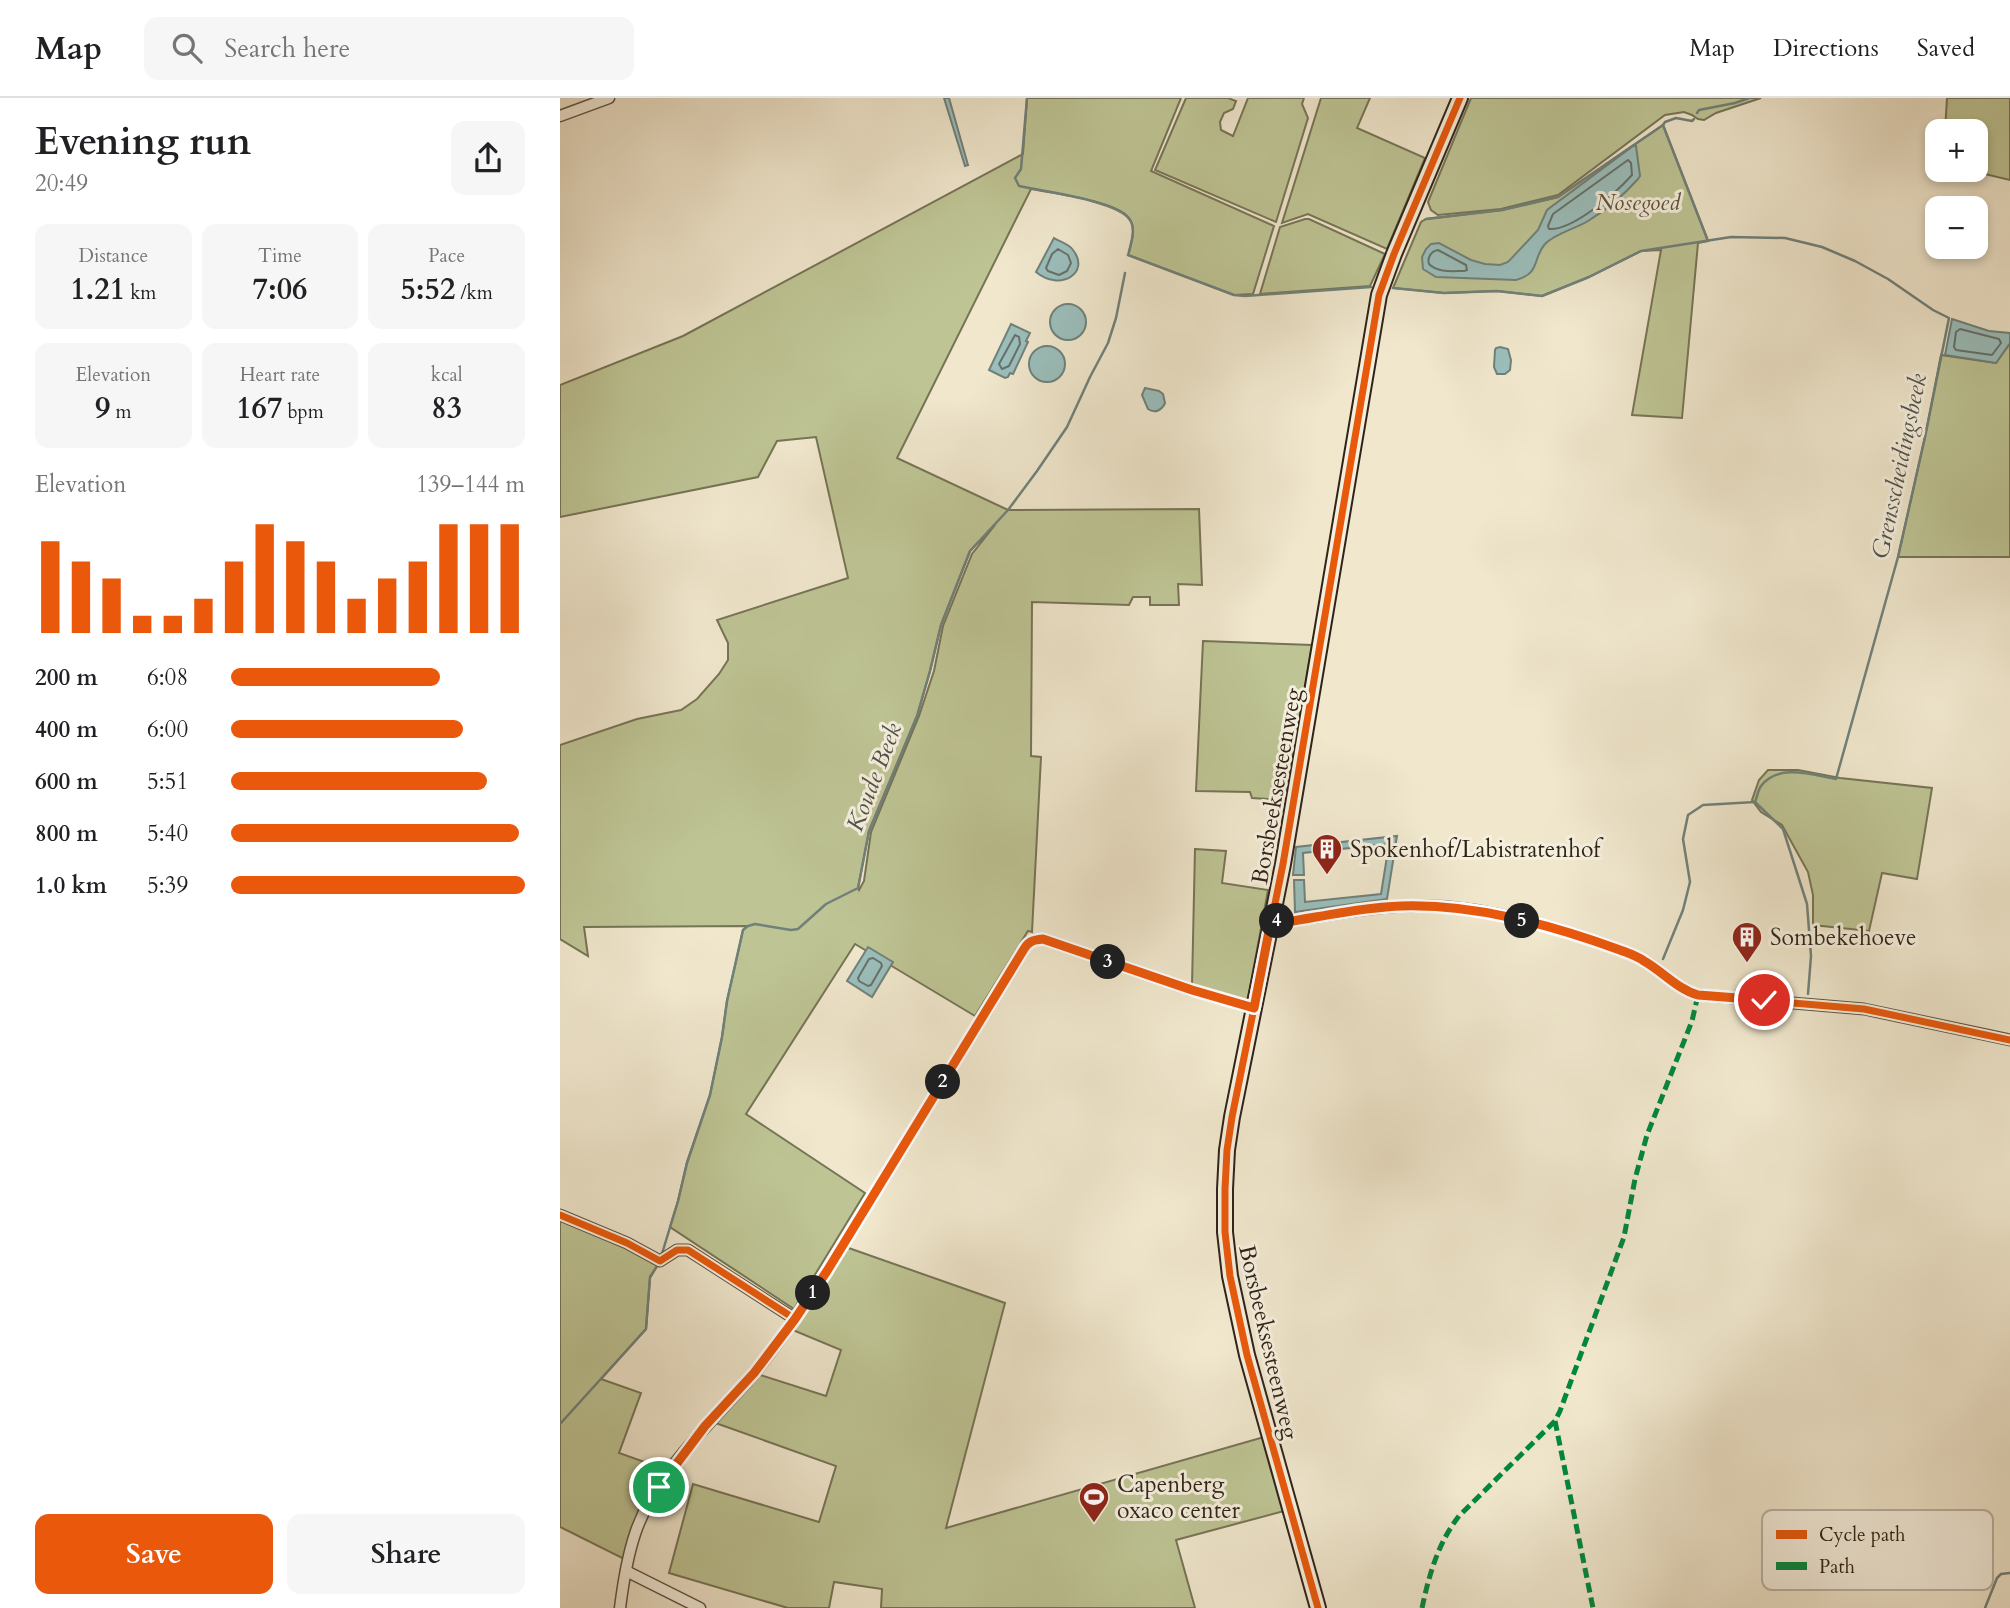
<!DOCTYPE html>
<meta charset="utf-8">
<style>
body{margin:0;font-family:Cardo,serif;background:#f6f6f6;color:#202124;height:100vh;display:flex;flex-direction:column;font-size:26px;white-space:nowrap}
*{box-sizing:border-box;margin:0}
p{font-size:23px;color:#757577}
.icon{flex:none;width:38px;height:38px;fill:none;stroke:currentColor;stroke-width:2;stroke-linecap:round;stroke-linejoin:round}
.map{position:relative;flex:1;overflow:hidden}
.side{display:flex;flex-direction:column;background:#fff;width:560px}
.side>*{flex:none}
.controls{position:absolute;left:1365px;top:21px;display:grid;gap:14px}
.controls a{display:grid;place-items:center;width:63px;height:63px;border-radius:14px;background:#fff;box-shadow:0 4px 10px #0003;font-size:35px}
.pin{position:absolute;display:grid;place-items:center;width:60px;height:60px;color:#fff;margin:-30px;border:4px solid #fff;border-radius:50%;box-shadow:0 2px 7px #0007}
.km{position:absolute;width:35px;height:35px;margin:-18px;border-radius:50%;background:#222;color:#fff;font-size:19px;line-height:35px;text-align:center}
.round{display:grid;place-items:center;flex:none;width:74px;height:74px;border-radius:14px;background:#f6f6f6}
.headline{display:flex;align-items:center;justify-content:space-between;height:119px;padding:0 35px}
h1{font-size:38px;font-weight:800;line-height:52px}
.figures{display:grid;grid-template-columns:repeat(3,1fr);gap:10px;height:119px;padding:7px 35px}
.figures div{display:grid;align-content:center;border-radius:14px;background:#f6f6f6;text-align:center}
.figures b{font-size:30px;font-weight:800}
.figures small{font-size:19px;font-weight:400}
.figures p{font-size:19px}
.chart{height:196px;padding:14px 35px}
.chart p{display:flex;justify-content:space-between}
.chart svg{width:100%;height:126px;margin-top:7px;stroke:#ea580c;stroke-width:6}
.action{display:flex;gap:14px;margin-top:auto;padding:14px 35px}
.action a{flex:1;height:80px;border-radius:14px;background:#ea580c;color:#fff;font-size:28px;font-weight:800;line-height:80px;text-align:center}
.action a+a{background:#f6f6f6;color:#202124}
ul{padding:0 35px;list-style:none;font-size:23px}
li{display:grid;grid-template-columns:112px 84px 1fr;align-items:center;height:52px}
li i{height:18px;border-radius:9px;background:#ea580c}
header{display:flex;align-items:center;gap:42px;box-sizing:border-box;height:98px;padding:0 35px;background:#fff;border-bottom:2px solid #e0e0e0}
header strong{font-size:33px}
nav{display:flex;gap:38px;margin-inline-start:auto;font-size:24px}
.search{width:490px;height:63px;background:#f6f6f6;display:flex;align-items:center;gap:18px;box-sizing:border-box;padding:0 24px;border-radius:14px;color:#757577;font-size:26px}
main{display:flex;flex:1;min-height:0}
.map>svg:first-child{display:block}
.green{fill:#bec494;stroke:#767456;stroke-width:2;fill-rule:evenodd}
.water{fill:#9bbfbd;stroke:#70817b;stroke-width:2}
.lines{fill:none;stroke-linecap:round;stroke-linejoin:round}
.shore{stroke:#65716a;stroke-width:2}
.stream{stroke:#70817b;stroke-width:2.5}
.street-casing{stroke:#5f5445;stroke-width:13}
.secondary-casing{stroke:#2f2318;stroke-width:18}
.street{stroke:#f5efde;stroke-width:10}
.secondary{stroke:#f5efde;stroke-width:14}
.quiet{stroke:#00873e;stroke-width:5;stroke-dasharray:10 5;stroke-linecap:butt}
.cycleway-casing{stroke:#f5efde;stroke-width:11}
.cycleway{stroke:#e8590c;stroke-width:7}
.route-casing{stroke:#fff;stroke-width:14}
.route{stroke:#ea580c;stroke-width:9}
.labels{text-anchor:middle;stroke-width:6;stroke-linejoin:round;paint-order:stroke}
.park-label{font-size:23px;font-style:italic;fill:#5a533d;stroke:#f5efde}
.street-label{font-size:23px;fill:#2f2318;stroke:#f5efde}
.poi-label{font-size:23px;fill:#2f2318;stroke:#f5efde;text-anchor:start}
.water-label{font-size:24px;font-style:italic;fill:#4f524a;stroke:#f5efde}
.key{fill:#f5efde;stroke:#bab2a3;stroke-width:2}
.key-label{font-size:19px;fill:#2f2318}
</style>
<header>
<strong>Map</strong>
<div class="search"><svg class="icon" aria-label="search" viewBox="0 0 24 24"><circle cx="10" cy="10" r="6"/><path d="M15 15l6 6"/></svg>Search here</div>
<nav><a>Map</a><a>Directions</a><a>Saved</a></nav>
</header>
<main>
<section class="side">
<div class="headline"><div><h1>Evening run</h1><p>20:49</p></div><a class="round"><svg class="icon" aria-label="share" viewBox="0 0 24 24"><path d="M12 15V3M7 8l5-5 5 5M5 13v7h14v-7"/></svg></a></div>
<div class="figures">
<div><p>Distance</p><b>1.21<small> km</small></b></div>
<div><p>Time</p><b>7:06</b></div>
<div><p>Pace</p><b>5:52<small> /km</small></b></div>
</div>
<div class="figures">
<div><p>Elevation</p><b>9<small> m</small></b></div>
<div><p>Heart rate</p><b>167<small> bpm</small></b></div>
<div><p>kcal</p><b>83</b></div>
</div>
<div class="chart"><p><span>Elevation</span>139–144 m</p>
<svg viewBox="0 0 160 44" preserveAspectRatio="none"><path d="M5 44V12M15 44V19M25 44V25M35 44V38M45 44V38M55 44V32M65 44V19M75 44V6M85 44V12M95 44V19M105 44V32M115 44V25M125 44V19M135 44V6M145 44V6M155 44V6"/></svg>
</div>
<ul>
<li><b>200 m</b>6:08<i style="width:71%"></i></li>
<li><b>400 m</b>6:00<i style="width:79%"></i></li>
<li><b>600 m</b>5:51<i style="width:87%"></i></li>
<li><b>800 m</b>5:40<i style="width:98%"></i></li>
<li><b>1.0 km</b>5:39<i style="width:100%"></i></li>
</ul>
<div class="action"><a>Save</a><a>Share</a></div>
</section>
<div class="map">
<svg width="1450" height="1510" viewBox="0 0 1450 1510">
<rect width="100%" height="100%" fill="#f0e7cd"/>
<filter id="stains"><feTurbulence type="fractalNoise" baseFrequency=".00286" numOctaves="4"/><feColorMatrix values="0 0 0 0 .2 0 0 0 0 .09 0 0 0 0 .02 0 0 0 .5 -.17"/></filter>
<radialGradient id="worn" r=".72"><stop offset=".6" stop-color="#630" stop-opacity="0"/><stop offset="1" stop-color="#630" stop-opacity=".3"/></radialGradient>
<!-- green -->
<g class="green">
<path d="M467 0H621L591 73 714 128 693 196 674 197 568 157C571 146 577 130 569 120 557 103 492 95 471 91L337 360 448 412 639 411 642 487 618 486 619 507H590V499H573L569 507 472 504 471 658 481 659 472 834 468 833 415 918 295 846 186 1016 305 1095 234 1211 110 1129 118 1103 127 1064 150 997 162 939 167 903 183 832 187 828 24 829 28 858 0 841V647L77 621 121 612 137 601 159 576 168 562V545L157 522 288 480 256 339 217 343 198 379 0 419V287L123 238 463 56ZM435 427 412 456 383 528 374 573 359 618 311 734 304 783 299 792 298 790 309 733 357 618 370 573 381 527 410 453Z"/>
<path d="M626 0H668L676 3 673 11 664 15 660 24 661 32 673 38 688 0H744L742 6 748 20 716 124 595 72Z"/>
<path d="M761 0H810L797 30 865 60 827 151 748 116 722 125Z"/>
<path d="M911 0H1201L1156 15 1144 22 1138 21 1132 17 1124 14 1105 17 998 97 941 111 878 117 871 112 868 104Z"/>
<path d="M1387 0H1450V82L1408 72H1416V33H1385Z"/>
<path d="M1103 27 1148 143 1138 145 1122 320 1072 317 1101 152 1081 153 1029 179 982 198 937 193 884 195 833 190 861 124 866 121 942 112 998 99Z"/>
<path d="M745 121H749L825 156 810 188 700 196 720 129Z"/>
<path d="M1450 245V459H1338L1365 339 1381 257 1436 265Z"/>
<path d="M643 543 752 547 726 702 692 700 690 694 636 693Z"/>
<path d="M1208 672H1238L1280 680 1372 690 1357 781 1322 775 1309 833 1253 827V797L1248 774 1222 727 1201 714 1192 702 1199 682Z"/>
<path d="M635 751 666 753 662 785 708 792 688 901 683 904 632 887Z"/>
<path d="M0 1117 100 1163 90 1180 86 1231 41 1281 81 1295 59 1355 110 1373 99 1389 68 1463 0 1429Z"/>
<path d="M283 1148 445 1205 386 1430 704 1339 724 1413 616 1442 635 1510H321L322 1491 274 1484 269 1510H228L109 1475 133 1386 259 1424 276 1368 150 1323 194 1275 266 1298 281 1252 228 1230Z"/>
</g>
<!-- water -->
<g class="water">
<path d="M384 0H389L408 67 405 68Z"/>
<path d="M1073 48H1076L1080 78 1078 81C1063 98 1046 112 1028 123 1015 131 994 136 985 146 972 161 981 175 956 182L876 179 863 171 862 159 866 151 871 146 879 145 911 162 925 166 940 167 948 164 978 132 987 112Z"/>
<path d="M494 140C500 144 509 146 513 152 531 175 500 194 476 174Z"/>
<circle cx="508" cy="224" r="18"/>
<path d="M1392 221 1429 233 1450 235V245L1436 265 1385 257Z"/>
<path d="M451 226 470 235 466 243 468 244 453 276 450 275 448 279 445 280 429 272Z"/>
<circle cx="487" cy="266" r="18"/>
<path d="M940 249 948 251 951 262 950 272 945 276H937L934 269 935 252 936 250Z"/>
<path d="M585 290 599 293 603 296 605 305C602 312 595 316 588 311L582 297Z"/>
<path d="M837 738 827 801 735 814 734 782H744L745 804 821 796 829 746 743 755 744 777H733L736 749Z"/>
<path d="M308 849 333 864 312 899 287 883Z"/>
</g>
<g class="lines">
<!-- shore -->
<g class="shore">
<path d="M1068 62 1071 65 1072 77C1056 95 1012 133 989 131L988 128 993 116Z"/>
<path d="M498 151 508 157 511 165 507 173 499 177 488 173 486 170 492 156Z"/>
<path d="M878 152 906 167 907 172 904 173C892 173 878 175 869 166 867 160 871 153 878 152Z"/>
<path d="M1400 231 1439 241 1441 245 1432 257 1396 252 1394 249 1396 234Z"/>
<path d="M455 237 459 239 460 246 449 268 442 271 439 266Z"/>
<path d="M313 860 321 865 322 868 311 887 308 888 299 883 298 880 309 861Z"/>
</g>
<!-- stream -->
<g class="stream">
<path d="M467 0 461 71 455 80 459 88C482 93 559 103 570 122 576 131 571 145 569 154"/>
<path d="M1137 15 1139 12 1175 5 1189 0"/>
<path d="M1134 21 1132 23 1116 20 1105 24 1103 27 1148 143"/>
<path d="M866 121 942 112 998 99 1103 27"/>
<path d="M568 157 674 197 685 198 811 189"/>
<path d="M833 190 884 195 937 193 982 198 1029 179 1081 153 1171 139 1225 140 1262 149 1295 163 1328 181 1373 212 1389 220 1365 339 1338 459 1276 681C1253 677 1218 665 1201 688 1198 692 1197 699 1195 704"/>
<path d="M1195 704 1223 731 1247 806 1251 858 1248 896"/>
<path d="M1103 861 1123 812 1130 784 1123 741 1128 717 1143 707 1195 704"/>
<path d="M101 1159 118 1103 127 1065 150 997 162 939 167 903 183 832 188 828 195 826 231 832 238 831 266 806 298 790 309 733 357 618 370 573 381 527 410 453 448 412 477 373 507 329 530 279 548 245 556 220 565 175"/>
<path d="M0 1326 86 1231 90 1179 99 1165"/>
<path d="M1425 1510 1437 1480 1441 1476 1450 1475"/>
</g>
<!-- street casing -->
<g class="street-casing">
<g id="street">
<path d="M0 18 49 0"/>
<path d="M711 823 726 824C775 816 825 806 874 808 931 810 1006 832 1060 852 1068 855 1077 858 1084 863 1103 873 1117 891 1138 897L1304 911 1450 942"/>
<path d="M0 1117 67 1145 100 1163 117 1152H128L235 1221"/>
<path d="M66 1473 140 1510"/>
<path d="M60 1510C63 1486 67 1460 75 1436 95 1375 151 1325 192 1278 219 1245 243 1209 267 1173L468 845 474 842 483 841 632 892 694 910"/>
</g>
</g>
<!-- secondary casing -->
<g class="secondary-casing">
<path id="secondary" d="M758 1510 687 1257 670 1178 665 1134V1091L667 1052 672 1019 723 766 819 197 834 156 900 0"/>
</g>
<!-- street -->
<use href="#street" class="street"/>
<!-- secondary -->
<use href="#secondary" class="secondary"/>
<!-- quiet -->
<g class="quiet">
<path d="M995 1323 1033 1510"/>
<path d="M862 1510C869 1477 878 1445 899 1418L995 1323 1000 1313 1064 1139 1075 1081 1087 1037 1132 923 1138 897"/>
</g>
<!-- cycleway casing -->
<g class="cycleway-casing">
<g id="cycleway">
<path d="M711 823 726 824C775 816 825 806 874 808 931 810 1006 832 1060 852 1068 855 1077 858 1084 863 1103 873 1117 891 1138 897L1304 911 1450 942"/>
<path d="M0 1117 67 1145 100 1163 117 1152H128L235 1221 267 1173 468 845 474 842 483 841 632 892 694 910"/>
<path d="M758 1510 687 1257 670 1178 665 1134V1091L667 1052 672 1019 723 766 819 197 834 156 900 0"/>
</g>
</g>
<!-- cycleway -->
<use href="#cycleway" class="cycleway"/>
</g>
<g class="lines">
<!-- route casing -->
<g class="route-casing">
<path id="route" d="M99 1389 145 1328 194 1275 235 1221 267 1173 464 851C469 843 473 842 483 841L632 892 694 910 711 823 726 824C764 818 804 809 842 808 916 806 991 827 1060 852 1068 855 1077 858 1084 863 1102 873 1117 891 1138 897L1204 902"/>
</g>
<!-- route -->
<use href="#route" class="route"/>
</g>
<!-- icons -->
<defs>
<g id="building-pin" transform="scale(1.575)"><path d="M0 17L-7.5 6A9.5 9.5 0 1 1 7.5 6Z" fill="#8f2418" stroke="#f5efde"/><path d="M-4-6H4V6H1V3H-1V6H-4ZM-2.5-4.3h1.7v1.8h-1.7ZM.8-4.3h1.7v1.8H.8ZM-2.5-1h1.7V.8h-1.7ZM.8-1h1.7V.8H.8Z" fill="#fff"/></g>
<g id="stadium-pin" transform="scale(1.575)"><path d="M0 17L-7.5 6A9.5 9.5 0 1 1 7.5 6Z" fill="#8f2418" stroke="#f5efde"/><path d="M0-5a6.5 5 0 1 0 0 10a6.5 5 0 1 0 0-10ZM-3.5-1.8h7v3.6h-7Z" fill="#fff"/></g>
</defs>
<g fill-rule="evenodd">
<use href="#building-pin" x="767" y="751"/>
<use href="#building-pin" x="1187" y="839"/>
<use href="#stadium-pin" x="534" y="1399"/>
</g>
<g class="labels">
<!-- park labels -->
<g class="park-label">
<text x="1078" y="112">Nosegoed</text>
</g>
<!-- street labels -->
<g class="street-label">
<text transform="translate(716 688) rotate(-80)" y="8">Borsbeeksesteenweg</text>
<text transform="translate(709 1244) rotate(77)" y="8">Borsbeeksesteenweg</text>
</g>
<!-- poi labels -->
<g class="poi-label">
<text x="790" y="759">Spokenhof/Labistratenhof</text>
<text x="1210" y="847">Sombekehoeve</text>
<text x="557" y="1394">Capenberg<tspan x="557" dy="26">oxaco center</tspan></text>
</g>
<!-- water labels -->
<g class="water-label">
<text transform="translate(1339 368) rotate(-78)" y="8">Grensscheidingsbeek</text>
<text transform="translate(314 679) rotate(-69)" y="8">Koude Beek</text>
</g>
</g>
<!-- legend -->
<rect x="1202" y="1412" width="231" height="80" rx="10" class="key"/>
<rect x="1216" y="1432" width="31" height="9" fill="#e8590c"/>
<rect x="1216" y="1464" width="31" height="8" fill="#00873e"/>
<g class="key-label">
<text x="1259" y="1443">Cycle path</text>
<text x="1259" y="1475">Path</text>
</g>
<rect width="100%" height="100%" filter="url(#stains)"/>
<rect width="100%" height="100%" fill="url(#worn)"/>
</svg>
<div class="controls">
<a>+</a>
<a>−</a>
</div>
<div class="pin" style="left:99px;top:1389px;background:#1e9e55"><svg class="icon" aria-label="arrive" viewBox="0 0 24 24"><path d="M6 21V4h12l-3 4 3 4H6"/></svg></div>
<div class="pin" style="left:1204px;top:902px;background:#d93025"><svg class="icon" aria-label="check" viewBox="0 0 24 24"><path d="M5 12l5 5 9-10"/></svg></div>
<b class="km" style="left:253px;top:1195px">1</b>
<b class="km" style="left:383px;top:984px">2</b>
<b class="km" style="left:548px;top:864px">3</b>
<b class="km" style="left:717px;top:823px">4</b>
<b class="km" style="left:962px;top:823px">5</b>
</div>
</main>
